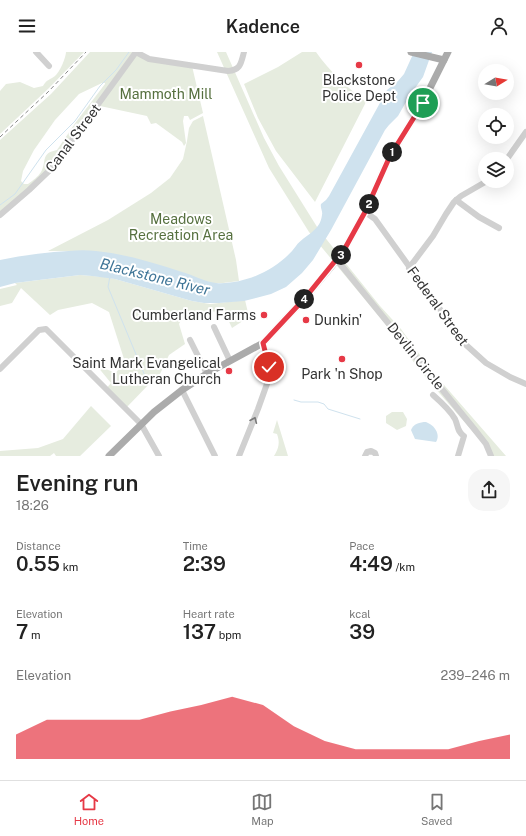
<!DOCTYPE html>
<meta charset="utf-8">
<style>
body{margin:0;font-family:"Public Sans",sans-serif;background:#f6f6f6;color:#222;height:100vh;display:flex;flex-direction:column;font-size:15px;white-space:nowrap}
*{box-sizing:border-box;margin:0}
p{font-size:13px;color:#767676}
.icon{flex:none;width:22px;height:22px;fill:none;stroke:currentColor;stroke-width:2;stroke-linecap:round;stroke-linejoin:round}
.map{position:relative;height:404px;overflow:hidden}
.sheet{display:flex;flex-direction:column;background:#fff;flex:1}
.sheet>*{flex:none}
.needle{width:26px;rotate:79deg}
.tools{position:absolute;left:478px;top:12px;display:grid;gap:8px}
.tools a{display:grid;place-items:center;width:36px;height:36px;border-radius:50%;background:#fff;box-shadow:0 4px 16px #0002;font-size:20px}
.pin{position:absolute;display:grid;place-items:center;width:34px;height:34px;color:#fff;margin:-17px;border:2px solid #fff;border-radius:50%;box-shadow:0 1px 4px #0007}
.km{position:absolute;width:20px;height:20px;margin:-10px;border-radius:50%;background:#222;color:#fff;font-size:11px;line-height:20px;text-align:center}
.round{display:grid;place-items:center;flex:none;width:42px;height:42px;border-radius:16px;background:#f6f6f6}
.head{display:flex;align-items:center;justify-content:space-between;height:68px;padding:0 16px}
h1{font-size:22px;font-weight:600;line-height:30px}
.metrics{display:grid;grid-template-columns:repeat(3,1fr);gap:6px;height:68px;padding:4px 16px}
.metrics div{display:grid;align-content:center}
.metrics b{font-size:20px;font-weight:600}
.metrics small{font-size:11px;font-weight:400}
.metrics p{font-size:11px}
.chart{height:112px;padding:8px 16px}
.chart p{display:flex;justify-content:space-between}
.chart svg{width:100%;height:72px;margin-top:4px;fill:#e63946;opacity:.7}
header{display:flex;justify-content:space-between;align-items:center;height:52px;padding:0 16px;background:#fff;font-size:18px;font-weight:600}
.menu{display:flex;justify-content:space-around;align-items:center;height:56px;border-top:1px solid #e0e0e0;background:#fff;font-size:11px;color:#767676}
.menu a{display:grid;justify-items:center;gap:2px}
.menu .active{color:#e63946}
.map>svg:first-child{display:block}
.green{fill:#e6ecdf;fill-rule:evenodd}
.water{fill:#cfe2ee}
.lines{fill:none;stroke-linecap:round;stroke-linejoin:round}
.stream{stroke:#cfe2ee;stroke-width:1}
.minor{stroke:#d0d0d0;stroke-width:6}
.major{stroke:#ababab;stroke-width:7}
.rail{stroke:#888;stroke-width:1;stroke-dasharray:4 3;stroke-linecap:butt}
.oneway{stroke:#7a7a7a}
.route-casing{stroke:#fff;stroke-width:8}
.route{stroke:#e63946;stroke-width:5}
.poi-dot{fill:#e63946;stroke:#fff;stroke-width:1.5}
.labels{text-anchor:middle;stroke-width:4;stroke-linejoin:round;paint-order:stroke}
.poi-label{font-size:14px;fill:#333;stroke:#fff}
.park-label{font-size:14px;fill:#56703f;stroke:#fff}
.street-label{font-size:14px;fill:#333;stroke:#fff}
.water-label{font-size:15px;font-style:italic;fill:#3f7597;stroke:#fff}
</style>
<header><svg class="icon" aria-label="menu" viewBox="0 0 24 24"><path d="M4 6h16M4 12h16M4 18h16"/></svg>Kadence<svg class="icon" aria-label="person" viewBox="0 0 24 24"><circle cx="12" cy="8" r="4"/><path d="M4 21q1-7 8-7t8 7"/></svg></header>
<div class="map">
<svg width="526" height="404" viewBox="0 0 526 404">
<rect width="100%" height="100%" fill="#fff"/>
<!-- green -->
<g class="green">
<path d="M66 0H84L49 36 0 82V39L6 32 20 30 34 36 43 34C47 27 50 28 55 24 60 20 66 5 66 0Z"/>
<path d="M90 0H137L142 4 192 14 203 61 190 68 188 64H184L183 69 186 91 184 94 182 90 156 71 151 72 147 64 100 54 52 116 0 163V88L51 42ZM102 31H105V32L76 70 57 98C40 101 47 110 41 120 38 125 33 128 28 132H24L21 129 23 119 34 98 55 68 79 42Z"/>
<path d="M217 0H226L264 86 279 114 319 178 380 254 401 277 431 318 506 404H494L421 320 391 279 309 180 269 116Z"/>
<path d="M302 0H316C329 19 348 36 366 50L315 150 276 99 258 66 244 32 278 15Z"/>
<path d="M203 64 236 208 239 229 223 231H211L67 199H48L108 168 151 141 170 126 183 107 187 89 189 76 193 69Z"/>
<path d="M80 223 105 225 115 227 192 249 210 252 245 248 249 265 232 276 224 259 203 260 201 266 184 262 179 272 185 292 169 303 160 322 153 328 125 357 105 338 111 331 97 314 111 319 115 322 121 314 124 307 109 260 92 251 58 258 50 263 21 236 12 251 0 254V237L17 233 15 231Z"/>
<path d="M91 354 111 374 80 404H56L54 401 50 404H0V399L38 396 63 387Z"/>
<path d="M392 360H403L407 367 406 374 397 378 386 371V364Z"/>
<path d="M277 368 288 404H274C279 396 280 390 277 382L273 381Z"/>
</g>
<!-- water -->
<g class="water">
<path d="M414 0H432L423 25 410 43 398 64 389 73 385 78 331 178 313 208 302 221 286 235 271 242 244 249 219 251H204L192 249 115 227 92 224 80 223 39 228 15 231 0 235V208C18 204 36 202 54 200 68 199 82 197 96 199 126 202 154 211 182 220 193 223 205 230 216 231 245 233 279 217 296 194 305 182 320 180 322 163 323 159 320 156 321 152L326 148 329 144 387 38 398 29 404 22Z"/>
<path d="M426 370C434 373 441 382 436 390L415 387 411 378C413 372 420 370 426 370Z"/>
</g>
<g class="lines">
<!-- stream -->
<g class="stream">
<path d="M0 153 15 142 46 98 75 69 100 34 116 18 129 0"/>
<path d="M110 224 108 235 145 324"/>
<path d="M294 348 301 350H318L324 352 328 357 360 367"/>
</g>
<!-- minor -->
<g class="minor">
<path d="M36 0 49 14"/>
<path d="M136 0 149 7 228 19C241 18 241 11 244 0"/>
<path d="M507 107 526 80"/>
<path d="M456 148 479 165 499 176"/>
<path d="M365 160 375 167 465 292 486 311 510 325 526 332"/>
<path d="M0 163 29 138 51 117 136 0"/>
<path d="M337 208 475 378 486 392 491 404"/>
<path d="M409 216 433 184 446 162 454 150 461 144 487 129"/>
<path d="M214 275 230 309"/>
<path d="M190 288 207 322"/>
<path d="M0 317 39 278 46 277 141 372 159 404"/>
<path d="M182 338 215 404"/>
<path d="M433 343C441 350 450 358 455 367 458 373 457 380 464 384L458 404"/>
<path d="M239 404 258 357 268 329 269 315 263 291"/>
<path d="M365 404 367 400 371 399 375 401 376 404"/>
</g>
<!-- major -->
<g class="major">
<path d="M411 0 444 8"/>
<path d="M109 404 154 360 182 338 208 321 263 291 305 246 331 215 344 198 365 160 389 106 421 54 448 0"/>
</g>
<!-- rail -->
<path class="rail" d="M0 85 48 40 86 0"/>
</g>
<!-- one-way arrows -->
<defs><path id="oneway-chevron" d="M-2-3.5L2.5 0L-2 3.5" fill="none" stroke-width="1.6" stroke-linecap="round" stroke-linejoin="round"/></defs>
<use class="oneway" href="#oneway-chevron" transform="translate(254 368) rotate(-67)"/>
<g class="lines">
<!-- route casing -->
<g class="route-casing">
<path id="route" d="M269 315 263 291 305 246 344 198 365 160 390 104 423 51"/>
</g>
<!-- route -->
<use href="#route" class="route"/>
</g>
<!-- markers -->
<g class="poi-dot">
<circle cx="359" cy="13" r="4"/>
<circle cx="264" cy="263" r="4"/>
<circle cx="306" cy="268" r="4"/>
<circle cx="342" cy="307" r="4"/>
<circle cx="229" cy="319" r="4"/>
</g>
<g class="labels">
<!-- poi labels -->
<g class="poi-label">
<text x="359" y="33">Blackstone<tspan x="359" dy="16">Police Dept</tspan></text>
<text x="256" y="268" text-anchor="end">Cumberland Farms</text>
<text x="314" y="273" text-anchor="start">Dunkin'</text>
<text x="221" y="316" text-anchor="end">Saint Mark Evangelical<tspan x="221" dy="16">Lutheran Church</tspan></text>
<text x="342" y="327">Park 'n Shop</text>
</g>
<!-- park labels -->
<g class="park-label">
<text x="166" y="47">Mammoth Mill</text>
<text x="181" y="172">Meadows<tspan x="181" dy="16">Recreation Area</tspan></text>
</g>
<!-- street labels -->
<g class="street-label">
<text transform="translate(73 86) rotate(-53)" y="5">Canal Street</text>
<text transform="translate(438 254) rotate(54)" y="5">Federal Street</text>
<text transform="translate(416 304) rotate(51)" y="5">Devlin Circle</text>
</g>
<!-- water labels -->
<g class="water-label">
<text transform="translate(155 225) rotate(14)" y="5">Blackstone River</text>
</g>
</g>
</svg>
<div class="tools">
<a><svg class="needle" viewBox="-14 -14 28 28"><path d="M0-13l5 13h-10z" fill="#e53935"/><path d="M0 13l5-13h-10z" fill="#767676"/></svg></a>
<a><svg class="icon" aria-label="locate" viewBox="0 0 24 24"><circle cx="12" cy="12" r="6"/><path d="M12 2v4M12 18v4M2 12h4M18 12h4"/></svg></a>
<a><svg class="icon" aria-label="layers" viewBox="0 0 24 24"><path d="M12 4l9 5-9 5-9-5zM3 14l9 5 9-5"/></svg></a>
</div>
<div class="pin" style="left:423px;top:51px;background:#1e9e55"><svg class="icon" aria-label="arrive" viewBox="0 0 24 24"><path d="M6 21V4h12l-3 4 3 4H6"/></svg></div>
<div class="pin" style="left:269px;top:315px;background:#d93025"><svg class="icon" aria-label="check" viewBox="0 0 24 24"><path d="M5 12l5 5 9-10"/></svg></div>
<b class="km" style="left:392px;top:100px">1</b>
<b class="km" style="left:369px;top:152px">2</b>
<b class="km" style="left:341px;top:203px">3</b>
<b class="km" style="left:304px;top:247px">4</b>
</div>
<section class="sheet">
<div class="head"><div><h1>Evening run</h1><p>18:26</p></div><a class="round"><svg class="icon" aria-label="share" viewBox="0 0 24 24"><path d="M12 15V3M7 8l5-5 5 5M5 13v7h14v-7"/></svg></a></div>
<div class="metrics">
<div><p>Distance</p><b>0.55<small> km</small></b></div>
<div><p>Time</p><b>2:39</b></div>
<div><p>Pace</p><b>4:49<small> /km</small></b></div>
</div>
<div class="metrics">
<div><p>Elevation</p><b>7<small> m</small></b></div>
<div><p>Heart rate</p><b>137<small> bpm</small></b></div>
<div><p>kcal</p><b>39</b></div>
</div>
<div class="chart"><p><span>Elevation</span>239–246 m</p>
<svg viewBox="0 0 160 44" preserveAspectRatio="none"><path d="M0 44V29L10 20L20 20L30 20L40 20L50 15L60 11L70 6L80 11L90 24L100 33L110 38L120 38L130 38L140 38L150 33L160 29V44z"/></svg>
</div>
</section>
<nav class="menu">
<a class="active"><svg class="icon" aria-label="home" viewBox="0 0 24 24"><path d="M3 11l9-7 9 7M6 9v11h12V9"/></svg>Home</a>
<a><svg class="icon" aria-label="map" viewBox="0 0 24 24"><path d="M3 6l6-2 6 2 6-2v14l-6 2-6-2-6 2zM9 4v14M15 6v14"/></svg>Map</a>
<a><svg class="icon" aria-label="saved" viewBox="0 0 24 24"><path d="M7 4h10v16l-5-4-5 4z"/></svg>Saved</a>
</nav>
